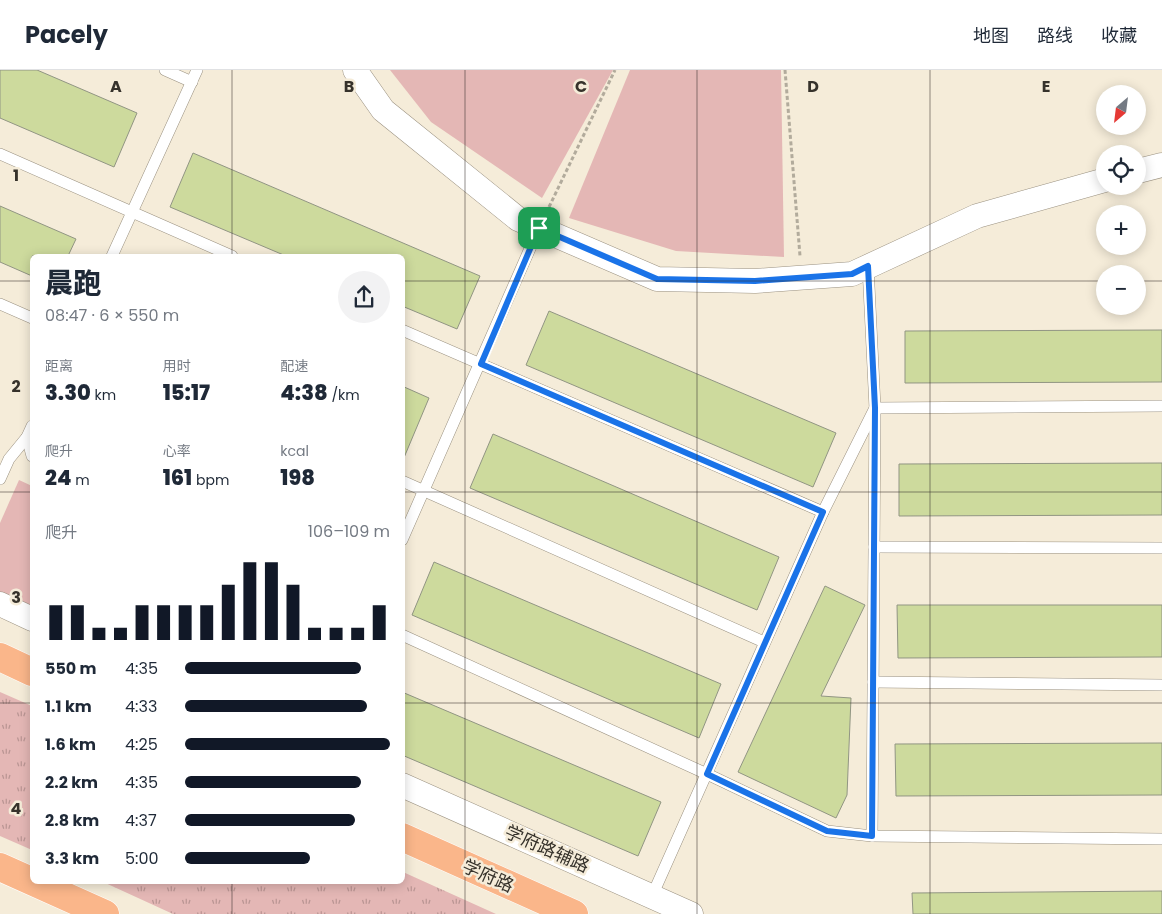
<!DOCTYPE html>
<html lang="zh">
<meta charset="utf-8">
<style>
body{margin:0;font-family:Poppins,"Noto Sans SC",sans-serif;background:#f2f2f3;color:#1f2937;height:100vh;display:flex;flex-direction:column;font-size:19px;white-space:nowrap}
*{box-sizing:border-box;margin:0}
p{font-size:16px;color:#747a83}
.icon{flex:none;width:28px;height:28px;fill:none;stroke:currentColor;stroke-width:2;stroke-linecap:round;stroke-linejoin:round}
.map{position:relative;flex:1;overflow:hidden}
.details{position:absolute;left:30px;top:184px;width:375px;height:630px;display:flex;flex-direction:column;background:#fff;border-radius:8px;box-shadow:0 2px 12px #0003}
.details>*{flex:none}
.needle{width:32px;rotate:208deg}
.buttons{position:absolute;left:1096px;top:15px;display:grid;gap:10px}
.buttons a{display:grid;place-items:center;width:50px;height:50px;border-radius:50%;background:#fff;box-shadow:0 2px 12px #0003;font-size:25px}
.pin{position:absolute;display:grid;place-items:center;width:42px;height:42px;color:#fff;margin:-21px;border-radius:10px;box-shadow:0 2px 8px #0006}
.round{display:grid;place-items:center;flex:none;width:52px;height:52px;border-radius:26px;background:#f2f2f3}
.summary{display:flex;align-items:center;justify-content:space-between;height:85px;padding:0 15px}
h1{font-size:28px;font-weight:800;line-height:38px}
.stats{display:grid;grid-template-columns:repeat(3,1fr);gap:8px;height:85px;padding:5px 15px}
.stats div{display:grid;align-content:center}
.stats b{font-size:21px;font-weight:800}
.stats small{font-size:14px;font-weight:400}
.stats p{font-size:14px}
.chart{height:140px;padding:10px 15px}
.chart p{display:flex;justify-content:space-between}
.chart svg{width:100%;height:90px;margin-top:5px;stroke:#111827;stroke-width:6}
ul{padding:0 15px;list-style:none;font-size:16px}
li{display:grid;grid-template-columns:80px 60px 1fr;align-items:center;height:38px}
li i{height:12px;border-radius:6px;background:#111827}
header{display:flex;align-items:center;gap:30px;box-sizing:border-box;height:70px;padding:0 25px;background:#fff;border-bottom:1px solid #e0e1e3}
header strong{font-size:24px}
nav{display:flex;gap:28px;margin-inline-start:auto;font-size:18px}
.map>svg:first-child{display:block}
.grass{fill:url(#grass-tufts)}
.park{fill:#e4b7b5}
.building{fill:#cdda9d;stroke:#919583}
.lines{fill:none;stroke-linecap:round;stroke-linejoin:round}
.service-casing{stroke:#9a9180;stroke-width:12}
.minor-casing{stroke:#9a9180;stroke-width:25}
.trunk-casing{stroke:#fff;stroke-width:29}
.path{stroke:#b2ab9c;stroke-width:3;stroke-dasharray:4 2.5;stroke-linecap:butt}
.service{stroke:#fff;stroke-width:11}
.minor{stroke:#fff;stroke-width:24}
.trunk{stroke:#fab68a;stroke-width:28}
.route-casing{stroke:#fff;stroke-width:10}
.route{stroke:#1a73e8;stroke-width:6}
.grid{fill:none;stroke:#36322b;stroke-width:1;stroke-opacity:0.55}
.labels{text-anchor:middle;stroke-width:5;stroke-linejoin:round;paint-order:stroke}
.street-label{font-size:18px;fill:#36322b;stroke:#f5ecd9}
.grid-label{font-size:16px;text-anchor:middle;font-weight:bold;fill:#36322b;stroke:#f5ecd9;stroke-width:5;stroke-linejoin:round;paint-order:stroke}
</style>
<header>
<strong>Pacely</strong>
<nav><a>地图</a><a>路线</a><a>收藏</a></nav>
</header>
<div class="map">
<svg width="1162" height="844" viewBox="0 0 1162 844">
<defs>
<pattern id="grass-tufts" width="24" height="20" patternUnits="userSpaceOnUse" patternTransform="scale(1.25)"><rect width="24" height="20" fill="#e4b7b5"/><path d="M3 7l-1-3M5 7V3M7 7l1-3M15 17l-1-3M17 17v-4M19 17l1-3" fill="none" stroke="#ba9593"/></pattern>
</defs>
<rect width="100%" height="100%" fill="#f5ecd9"/>
<!-- grass -->
<g class="grass">
<path d="M0 622 32 636V780L0 766Z"/>
<path d="M403 802 496 844H173L101 811H402Z"/>
</g>
<!-- park -->
<g class="park">
<path d="M390 0H613L542 128 431 52Z"/>
<path d="M630 0H781L784 187 676 181 569 148Z"/>
<path d="M19 410 32 416V536L0 522V453Z"/>
</g>
<!-- building -->
<g class="building">
<path d="M0 0H37L137 43 114 97 0 48Z"/>
<path d="M193 83 480 206 457 259 402 236V186H286L170 137Z"/>
<path d="M0 136 76 169 68 186H32V206L0 192Z"/>
<path d="M549 241 836 363 813 417 526 295Z"/>
<path d="M1162 260V312L905 313V261Z"/>
<path d="M402 316 429 328 403 390H402Z"/>
<path d="M493 364 779 487 757 540 470 418Z"/>
<path d="M1162 393V445L899 446V394Z"/>
<path d="M434 492 721 614 699 668 412 545Z"/>
<path d="M825 516 865 535 821 626 851 628 847 725 836 748 738 702Z"/>
<path d="M897 535H1162V587L898 588Z"/>
<path d="M402 622 661 732 638 786 402 685Z"/>
<path d="M1162 673V725L896 726 895 674Z"/>
<path d="M1162 821V844H913L912 823Z"/>
</g>
<g class="lines">
<!-- service casing -->
<g class="service-casing">
<g id="service">
<path d="M165 0 192 12"/>
<path d="M0 84 232 186"/>
<path d="M112 186 197 0"/>
<path d="M868 196 875 338 872 766"/>
<path d="M0 234 32 248"/>
<path d="M402 260 823 442"/>
<path d="M27 367 32 386"/>
<path d="M0 409 9 389 27 367 32 356"/>
<path d="M402 411 764 572"/>
<path d="M402 470 539 158"/>
<path d="M874 477 1162 478"/>
<path d="M402 565 707 704 827 761 872 766 1162 769"/>
<path d="M873 612 1162 615"/>
<path d="M652 826 823 442 875 338 1162 336"/>
</g>
</g>
<!-- minor casing -->
<g class="minor-casing">
<g id="minor">
<path d="M355 0 383 40 518 149 657 209 755 211 852 204 977 146 1105 110"/>
<path d="M1138 101 1162 95"/>
<path d="M0 534 32 549"/>
<path d="M402 715 691 844"/>
</g>
</g>
<!-- trunk casing -->
<g class="trunk-casing">
<g id="trunk">
<path d="M0 587 32 602"/>
<path d="M402 767 574 844"/>
<path d="M0 797 105 844"/>
</g>
</g>
<!-- path -->
<g class="path">
<path d="M785 0 800 186"/>
<path d="M549 137 615 0"/>
</g>
<!-- service -->
<use href="#service" class="service"/>
<!-- minor -->
<use href="#minor" class="minor"/>
<!-- trunk -->
<use href="#trunk" class="trunk"/>
</g>
<g class="lines">
<!-- route casing -->
<g class="route-casing">
<path id="route" d="M539 158 657 209 755 211 852 204 868 196 875 338 872 766 827 761 707 704 823 442 481 294Z"/>
</g>
<!-- route -->
<use href="#route" class="route"/>
</g>
<!-- grid -->
<path class="grid" d="M232 0V186M465 0V844M697 0V844M930 0V844M0 211H32M402 211H1105M1138 211H1162M0 422H32M402 422H1162M0 633H32M402 633H1162M232 811V844"/>
<g class="labels">
<!-- street labels -->
<g class="street-label">
<text transform="translate(547 779) rotate(24)" y="6">学府路辅路</text>
<text transform="translate(488 806) rotate(24)" y="6">学府路</text>
</g>
</g>
<g class="grid-label">
<text x="116" y="22">A</text>
<text x="349" y="22">B</text>
<text x="581" y="22">C</text>
<text x="813" y="22">D</text>
<text x="1046" y="22">E</text>
<text x="16" y="111">1</text>
<text x="16" y="322">2</text>
<text x="16" y="533">3</text>
<text x="16" y="744">4</text>
</g>
</svg>
<div class="buttons">
<a><svg class="needle" viewBox="-14 -14 28 28"><path d="M0-13l5 13h-10z" fill="#e53935"/><path d="M0 13l5-13h-10z" fill="#747a83"/></svg></a>
<a><svg class="icon" aria-label="locate" viewBox="0 0 24 24"><circle cx="12" cy="12" r="6"/><path d="M12 2v4M12 18v4M2 12h4M18 12h4"/></svg></a>
<a>+</a>
<a>−</a>
</div>
<div class="pin" style="left:539px;top:158px;background:#1e9e55"><svg class="icon" aria-label="arrive" viewBox="0 0 24 24"><path d="M6 21V4h12l-3 4 3 4H6"/></svg></div>
<section class="details">
<div class="summary"><div><h1>晨跑</h1><p>08:47 · 6 × 550 m</p></div><a class="round"><svg class="icon" aria-label="share" viewBox="0 0 24 24"><path d="M12 15V3M7 8l5-5 5 5M5 13v7h14v-7"/></svg></a></div>
<div class="stats">
<div><p>距离</p><b>3.30<small> km</small></b></div>
<div><p>用时</p><b>15:17</b></div>
<div><p>配速</p><b>4:38<small> /km</small></b></div>
</div>
<div class="stats">
<div><p>爬升</p><b>24<small> m</small></b></div>
<div><p>心率</p><b>161<small> bpm</small></b></div>
<div><p>kcal</p><b>198</b></div>
</div>
<div class="chart"><p><span>爬升</span>106–109 m</p>
<svg viewBox="0 0 160 44" preserveAspectRatio="none"><path d="M5 44V27M15 44V27M25 44V38M35 44V38M45 44V27M55 44V27M65 44V27M75 44V27M85 44V17M95 44V6M105 44V6M115 44V17M125 44V38M135 44V38M145 44V38M155 44V27"/></svg>
</div>
<ul>
<li><b>550 m</b>4:35<i style="width:86%"></i></li>
<li><b>1.1 km</b>4:33<i style="width:89%"></i></li>
<li><b>1.6 km</b>4:25<i style="width:100%"></i></li>
<li><b>2.2 km</b>4:35<i style="width:86%"></i></li>
<li><b>2.8 km</b>4:37<i style="width:83%"></i></li>
<li><b>3.3 km</b>5:00<i style="width:61%"></i></li>
</ul>
</section>
</div>
